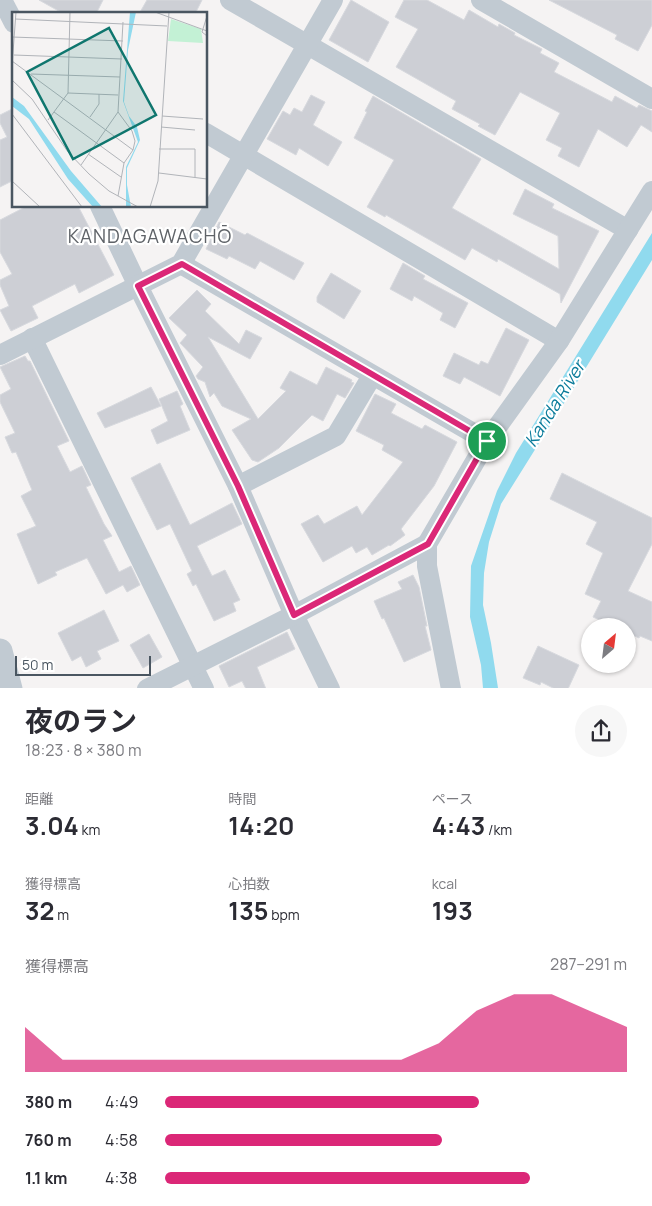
<!DOCTYPE html>
<html lang="ja">
<meta charset="utf-8">
<style>
body{margin:0;font-family:Manrope,"Noto Sans JP",sans-serif;background:#f7f7f7;color:#2b2b33;height:100vh;display:flex;flex-direction:column;font-size:19px;white-space:nowrap}
*{box-sizing:border-box;margin:0}
p{font-size:16px;color:#7c7c81}
.icon{flex:none;width:28px;height:28px;fill:none;stroke:currentColor;stroke-width:2;stroke-linecap:round;stroke-linejoin:round}
.map{position:relative;height:688px;overflow:hidden}
.drawer{display:flex;flex-direction:column;background:#fff;flex:1}
.drawer>*{flex:none}
.needle{width:32px;rotate:28deg}
.buttons{position:absolute;left:581px;top:618px;display:grid;gap:10px}
.buttons a{display:grid;place-items:center;width:55px;height:55px;border-radius:50%;background:#fff;box-shadow:0 1px 4px #0004;font-size:25px}
.scale{position:absolute;left:15px;bottom:12px;width:136px;box-sizing:border-box;padding-left:5px;border:2px solid #4a5661;border-top:0;font-size:14px;line-height:18px;white-space:nowrap;color:#4a5661;-webkit-text-stroke:4px #fff;paint-order:stroke}
.pin{position:absolute;display:grid;place-items:center;width:42px;height:42px;color:#fff;margin:-21px;border:2px solid #fff;border-radius:50%;box-shadow:0 1px 5px #0007}
.round{display:grid;place-items:center;flex:none;width:52px;height:52px;border-radius:26px;background:#f7f7f7}
.summary{display:flex;align-items:center;justify-content:space-between;height:85px;padding:0 25px}
h1{font-size:28px;font-weight:700;line-height:38px}
.figures{display:grid;grid-template-columns:repeat(3,1fr);gap:8px;height:85px;padding:5px 25px}
.figures div{display:grid;align-content:center}
.figures b{font-size:25px;font-weight:700}
.figures small{font-size:14px;font-weight:400}
.figures p{font-size:14px}
.chart{height:140px;padding:10px 25px}
.chart p{display:flex;justify-content:space-between}
.chart svg{width:100%;height:90px;margin-top:5px;fill:#db2777;opacity:.7}
ul{padding:0 25px;list-style:none;font-size:16px}
li{display:grid;grid-template-columns:80px 60px 1fr;align-items:center;height:38px}
li i{height:12px;border-radius:6px;background:#db2777}
.map>svg:first-child{display:block}
.water{fill:#90daee}
.building{fill:#cdcfd5;stroke:#d7d9de}
.lines{fill:none;stroke-linecap:round;stroke-linejoin:round}
.minor{stroke:#c1cad2;stroke-width:20}
.tertiary{stroke:#c1cad2;stroke-width:25}
.route-casing{stroke:#fff;stroke-width:10}
.route{stroke:#db2777;stroke-width:6}
.labels{text-anchor:middle;stroke-width:4.5;stroke-linejoin:round;paint-order:stroke}
.water-label{font-size:18px;font-style:italic;fill:#0c7c9b;stroke:#fff}
.quarter-label{font-size:19px;letter-spacing:1px;fill:#5f6368;stroke:#fff}
.inset-road{fill:none;stroke:#b1b4b9;stroke-width:1}
.view{fill:#0f766e;fill-opacity:0.15;stroke:#0f766e;stroke-width:2.5}
.inset-edge{fill:none;stroke:#4a5661;stroke-width:2.5}
</style>
<div class="map">
<svg width="652" height="689" viewBox="0 0 652 689">
<rect width="100%" height="100%" fill="#f5f3f3"/>
<!-- water -->
<path class="water" d="M652 233V260L571 392 501 504 489 542 484 573 483 605 491 643 498 688H483L481 665 470 617 471 566 497 491 516 453Z"/>
<!-- building -->
<g class="building">
<path d="M39 0H103L96 14H64Z"/>
<path d="M147 0H202L195 14H139Z"/>
<path d="M351 0 389 22 368 62 329 40Z"/>
<path d="M404 0H427L464 20 469 10 498 27 499 24 515 33 514 35 542 49 540 53 559 63 554 72 612 102 615 96 637 108 639 105 652 111V132L641 125 627 147 598 129 579 167 558 156 562 148 546 140 560 113 520 92 495 135 478 126 480 124 452 109 456 101 396 67 418 29 395 17Z"/>
<path d="M549 0H652V25L638 51 615 39 617 35Z"/>
<path d="M311 95 325 102 313 125 342 142 328 166 299 148 296 155 267 139 283 111 290 115 294 108 302 112Z"/>
<path d="M373 96 481 159 452 208 559 269 558 236 513 214 525 189 554 204 552 208 599 231 561 303 560 294 498 259 497 262 472 248 465 260 386 215 385 217 367 207 394 160 354 138 367 112 365 111Z"/>
<path d="M14 108V180L0 187V140L7 137 0 123V115Z"/>
<path d="M27 206H78L114 275 79 293 75 284 32 306 38 318 11 331 0 310 9 306 0 285V280L12 274 0 252V220Z"/>
<path d="M219 222 245 235 247 233 304 263 294 280 260 261 255 269 229 256 227 259 206 249Z"/>
<path d="M403 263 425 276 423 279 468 303 455 328 440 320 443 313 414 296 412 301 390 289Z"/>
<path d="M331 273 361 291 344 319 317 302V297Z"/>
<path d="M197 290 211 304 205 311 239 344 246 330 262 338 250 359 208 337 258 419 286 391 280 388 290 371 317 385 326 367 352 380 351 382 354 383 345 398 337 394 323 421 312 415 279 448 258 462 252 460 232 430 251 419 222 406 214 393 210 397 205 382 198 379 196 376 203 367 180 343 187 335 169 318Z"/>
<path d="M506 328 529 340 500 396 464 377 460 384 443 376 454 353 479 365 481 361 488 364Z"/>
<path d="M25 356 28 361H30L69 441 57 446 70 472 82 466 91 485 86 487 104 524 112 536 103 540 119 572 131 566 140 585 127 592 123 585 106 594 87 558 55 572 57 575 38 584 27 558 17 534 36 526 21 496 32 490 16 452 12 453 5 437 15 433 0 402V395L11 389 0 367Z"/>
<path d="M151 387 161 406 105 428 97 413Z"/>
<path d="M177 391 183 404 180 406 190 430 157 444 151 430 168 421 159 399Z"/>
<path d="M375 394 396 404 391 413 422 429 425 425 457 442 434 486 401 529 405 535 390 546 389 545 372 555 367 547 356 553 352 546 323 562 301 524 318 515 324 524 357 506 362 515 403 462 382 450 384 445 356 431Z"/>
<path d="M160 463 190 525 232 503 242 524 197 546 212 576 225 570 240 600 233 603 236 611 214 621 196 584 193 586 187 574 192 571 170 524 157 530 131 478Z"/>
<path d="M562 473 652 518V544L628 591 652 602V641L640 636 639 638 628 633V626H613L593 617 601 601 585 594 603 553 586 544 597 522 550 499Z"/>
<path d="M413 575 419 587 427 626H425L431 650 404 662 384 618 382 619 374 601 402 589 398 582Z"/>
<path d="M104 610 119 641 97 651 101 659 86 667 81 656 72 661 58 633Z"/>
<path d="M287 632 295 649 257 667 266 689H246L242 681 229 687 219 666Z"/>
<path d="M149 634 162 657 143 668 130 645Z"/>
<path d="M538 646 579 665 568 689H555L541 682 540 685 523 678Z"/>
</g>
<g class="lines">
<!-- minor -->
<g class="minor">
<path d="M2 0 14 23"/>
<path d="M230 0 628 230"/>
<path d="M481 0 652 99"/>
<path d="M206 133 559 341"/>
<path d="M100 206 138 286 238 486 294 615 330 689"/>
<path d="M181 264 487 441"/>
<path d="M32 338 204 689"/>
<path d="M0 355 181 264 333 0"/>
<path d="M238 486 336 436 372 376"/>
<path d="M147 689 294 615 427 544"/>
<path d="M451 689 427 566V544L487 441 559 341 652 191"/>
</g>
<!-- tertiary -->
<path class="tertiary" d="M0 651 10 689"/>
</g>
<g class="lines">
<!-- route casing -->
<g class="route-casing">
<path id="route" d="M182 264 487 441 428 544 294 615 238 486 138 286Z"/>
</g>
<!-- route -->
<use href="#route" class="route"/>
</g>
<g class="labels">
<!-- water labels -->
<g class="water-label">
<text transform="translate(555 404) rotate(-58)" y="6">Kanda River</text>
</g>
<!-- quarter labels -->
<g class="quarter-label">
<text x="150" y="243">KANDAGAWACHŌ</text>
</g>
</g>
<!-- overview -->
<g transform="translate(12 12)">
<rect width="195" height="195" fill="#f5f3f3"/>
<path d="M159 7 189 17 191 31 156 29Z" fill="#c3f1d5"/>
<path d="M118 0H124L116 38 112 90 117 104 125 115 128 128 115 156V173L119 195H114V155L126 130 111 89ZM0 85 12 94 59 159 90 195H81L56 167 17 107 0 94Z" fill="#90daee"/>
<path class="inset-road" d="M143 0 195 19M195 4 190 20 195 24M3 7 155 14M0 25 111 29M2 43 110 47M0 49 121 138M0 54 4 0M19 62 108 65M0 68 20 87 56 140 77 162 97 179 126 195M56 81 106 83M42 100 112 151M106 100 120 119 123 129 121 138 112 151 106 184M0 102 70 195M150 104 191 107M78 105 87 92V82M36 108 56 81 58 0M149 115 183 118M147 137H183V165M76 142 109 165M69 153 106 100 111 10M147 161 195 167M0 169 28 195M138 195 146 169 157 0"/>
<path class="view" d="M97 16 144 103 61 147 15 60Z"/>
<rect width="195" height="195" class="inset-edge"/>
</g>
</svg>
<div class="buttons">
<a><svg class="needle" viewBox="-14 -14 28 28"><path d="M0-13l5 13h-10z" fill="#e53935"/><path d="M0 13l5-13h-10z" fill="#7c7c81"/></svg></a>
</div>
<div class="scale">50 m</div>
<div class="pin" style="left:487px;top:441px;background:#1e9e55"><svg class="icon" aria-label="arrive" viewBox="0 0 24 24"><path d="M6 21V4h12l-3 4 3 4H6"/></svg></div>
</div>
<section class="drawer">
<div class="summary"><div><h1>夜のラン</h1><p>18:23 · 8 × 380 m</p></div><a class="round"><svg class="icon" aria-label="share" viewBox="0 0 24 24"><path d="M12 15V3M7 8l5-5 5 5M5 13v7h14v-7"/></svg></a></div>
<div class="figures">
<div><p>距離</p><b>3.04<small> km</small></b></div>
<div><p>時間</p><b>14:20</b></div>
<div><p>ペース</p><b>4:43<small> /km</small></b></div>
</div>
<div class="figures">
<div><p>獲得標高</p><b>32<small> m</small></b></div>
<div><p>心拍数</p><b>135<small> bpm</small></b></div>
<div><p>kcal</p><b>193</b></div>
</div>
<div class="chart"><p><span>獲得標高</span>287–291 m</p>
<svg viewBox="0 0 160 44" preserveAspectRatio="none"><path d="M0 44V22L10 38L20 38L30 38L40 38L50 38L60 38L70 38L80 38L90 38L100 38L110 30L120 14L130 6L140 6L150 14L160 22V44z"/></svg>
</div>
<ul>
<li><b>380 m</b>4:49<i style="width:68%"></i></li>
<li><b>760 m</b>4:58<i style="width:60%"></i></li>
<li><b>1.1 km</b>4:38<i style="width:79%"></i></li>
</ul>
</section>
